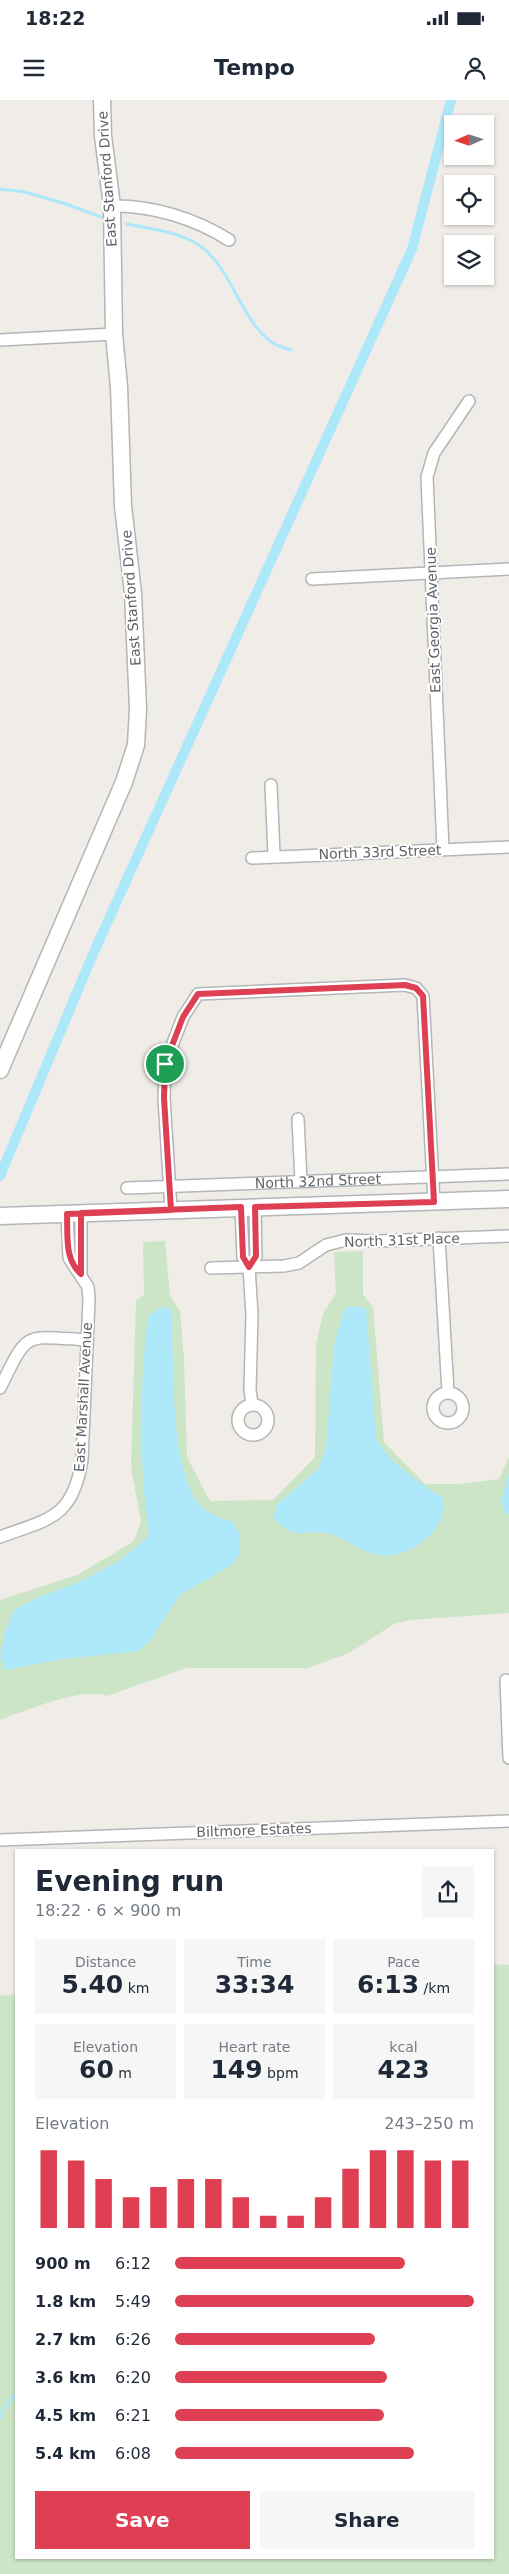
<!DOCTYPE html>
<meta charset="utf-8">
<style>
body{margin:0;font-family:"DejaVu Sans",sans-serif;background:#f6f6f7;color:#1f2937;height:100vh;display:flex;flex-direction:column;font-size:19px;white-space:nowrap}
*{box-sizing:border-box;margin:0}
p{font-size:16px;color:#747a83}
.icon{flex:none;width:28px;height:28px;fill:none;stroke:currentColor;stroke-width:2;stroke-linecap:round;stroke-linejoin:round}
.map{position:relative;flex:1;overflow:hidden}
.side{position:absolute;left:15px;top:1749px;width:479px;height:710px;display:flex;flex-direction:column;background:#fff;border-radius:0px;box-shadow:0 1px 4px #0004}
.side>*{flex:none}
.needle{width:32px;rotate:267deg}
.fabs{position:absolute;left:444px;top:15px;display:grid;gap:10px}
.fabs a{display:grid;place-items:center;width:50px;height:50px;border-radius:0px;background:#fff;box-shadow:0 1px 4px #0004;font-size:25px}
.pin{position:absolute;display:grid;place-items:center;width:42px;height:42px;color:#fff;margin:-21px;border:2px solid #fff;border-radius:50%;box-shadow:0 1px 5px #0007}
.round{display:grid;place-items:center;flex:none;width:52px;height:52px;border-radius:0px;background:#f6f6f7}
.headline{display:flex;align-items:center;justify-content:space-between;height:85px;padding:0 20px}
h1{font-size:28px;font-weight:700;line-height:38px}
.figures{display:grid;grid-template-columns:repeat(3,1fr);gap:8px;height:85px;padding:5px 20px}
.figures div{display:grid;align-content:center;border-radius:0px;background:#f6f6f7;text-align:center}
.figures b{font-size:25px;font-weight:700}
.figures small{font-size:14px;font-weight:400}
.figures p{font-size:14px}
.chart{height:140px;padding:10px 20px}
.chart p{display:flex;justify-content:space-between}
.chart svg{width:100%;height:90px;margin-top:5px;stroke:#de3f53;stroke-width:6}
.cta{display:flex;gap:10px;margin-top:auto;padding:10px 20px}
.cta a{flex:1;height:58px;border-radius:0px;background:#de3f53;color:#fff;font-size:20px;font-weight:700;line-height:58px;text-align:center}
.cta a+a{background:#f6f6f7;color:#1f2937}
ul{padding:0 20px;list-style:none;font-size:16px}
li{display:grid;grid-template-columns:80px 60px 1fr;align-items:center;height:38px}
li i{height:12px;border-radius:6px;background:#de3f53}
.status{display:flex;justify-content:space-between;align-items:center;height:35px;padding:0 25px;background:#fff;direction:ltr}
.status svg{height:14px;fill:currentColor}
header{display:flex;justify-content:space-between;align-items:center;height:65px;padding:0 20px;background:#fff;font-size:22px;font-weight:700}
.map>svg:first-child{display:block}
.green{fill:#cce5c6}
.water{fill:#ade8fa}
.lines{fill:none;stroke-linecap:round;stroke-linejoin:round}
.stream{stroke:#ade8fa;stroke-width:3}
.canal{stroke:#ade8fa;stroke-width:10}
.street-casing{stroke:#b2b6b8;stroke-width:14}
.secondary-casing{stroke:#b1b6b9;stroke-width:19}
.street{stroke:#fff;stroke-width:11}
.secondary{stroke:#fff;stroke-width:16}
.route-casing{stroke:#fff;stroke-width:10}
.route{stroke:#de3f53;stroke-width:6}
.labels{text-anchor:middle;stroke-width:4;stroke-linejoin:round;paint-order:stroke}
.street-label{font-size:14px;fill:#5f6466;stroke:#fff}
</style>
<div class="status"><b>18:22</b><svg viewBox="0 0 49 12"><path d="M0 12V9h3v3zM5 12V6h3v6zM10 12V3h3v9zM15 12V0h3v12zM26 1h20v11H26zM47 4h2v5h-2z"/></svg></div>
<header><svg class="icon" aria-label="menu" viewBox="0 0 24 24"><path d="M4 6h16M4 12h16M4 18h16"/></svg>Tempo<svg class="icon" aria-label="person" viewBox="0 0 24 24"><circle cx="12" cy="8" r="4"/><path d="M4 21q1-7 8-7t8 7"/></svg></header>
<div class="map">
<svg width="509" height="2474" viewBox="0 0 509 2474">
<rect width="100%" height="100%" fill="#f0ece7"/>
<!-- green -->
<g class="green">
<path d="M165 1141 170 1196 180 1211 184 1259 187 1357 207 1396 211 1401 273 1400 315 1357 316 1244 323 1214 336 1193 334 1152 363 1151V1194L373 1207 384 1342 425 1384H459L499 1379 509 1357V1513L410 1520 394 1524 349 1553 308 1568H186L107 1596C85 1586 23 1611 0 1620V1500L77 1475 133 1442 141 1423 131 1367 136 1200 144 1195 143 1142Z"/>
<path d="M492 1864 509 1865V2474H0V1896L16 1894V2458H492Z"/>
</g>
<!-- water -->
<g class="water">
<path d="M349 1206 366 1208 376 1337C383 1358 423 1386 443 1398 450 1430 407 1461 377 1455 361 1452 347 1439 331 1434 302 1426 299 1446 273 1417L277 1405 319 1368 326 1348 334 1246 344 1209Z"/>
<path d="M162 1207 172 1210C174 1262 169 1360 197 1402 204 1413 221 1418 233 1422L240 1434V1453L232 1465 180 1495 149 1542 138 1551 64 1559 5 1570 0 1556 5 1532 15 1509 37 1498 79 1482 121 1460 149 1436C139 1360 139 1292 148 1216Z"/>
<path d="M509 1374V1415L505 1413 501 1402Z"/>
</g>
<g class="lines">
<!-- stream -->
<g class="stream">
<path d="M0 89 25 92 66 104 101 117"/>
<path d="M127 124C151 129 183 132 203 148 233 173 240 217 270 241 275 245 284 248 291 250"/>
<path d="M0 2318 5 2306 14 2295"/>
</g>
<!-- canal -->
<path class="canal" d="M0 1076 93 854 412 149 451 0"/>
<!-- street casing -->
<g class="street-casing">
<g id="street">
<path d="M112 106C152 105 196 119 229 140"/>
<path d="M0 240 114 234"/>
<path d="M312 479 509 469"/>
<path d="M271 685 274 755"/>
<path d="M443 749 427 377 434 353 469 301"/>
<path d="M252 758 509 747"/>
<path d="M298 1019 301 1081"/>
<path id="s1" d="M127 1088 509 1074"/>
<path d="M241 1107 243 1157 249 1167 252 1215 250 1290 252 1304"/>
<path d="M171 1110 164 998 165 964 183 917 198 894 405 885 416 888 423 896 434 1102"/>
<path d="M81 1113V1174"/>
<path d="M439 1138 448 1292"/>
<path d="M249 1167 256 1157 255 1107"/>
<path d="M211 1168 284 1166 299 1163 326 1145 346 1140 379 1141 509 1136"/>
<path d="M0 1288C29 1230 22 1236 87 1240"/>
<circle cx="448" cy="1308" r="15"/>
<circle cx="253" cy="1320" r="15"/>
<path d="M0 1437C49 1419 73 1418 82 1360L89 1200 88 1187 69 1158 67 1114"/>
<path d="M506 1580 509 1658"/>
<path d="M0 1740 509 1721"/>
</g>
</g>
<!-- secondary casing -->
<g class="secondary-casing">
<g id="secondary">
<path d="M0 970 124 682 136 645 138 609 133 493 123 406 119 287 114 234 112 106 103 36 102 0"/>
<path d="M0 1116 509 1099"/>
</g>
</g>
<!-- street -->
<use href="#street" class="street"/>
<!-- secondary -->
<use href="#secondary" class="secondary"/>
</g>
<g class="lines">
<!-- route casing -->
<g class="route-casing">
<path id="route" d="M165 964 164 998 171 1110 67 1114C68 1135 64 1159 81 1174V1113L241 1107 243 1157 249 1167 256 1156 255 1107 434 1102 423 896 416 888 405 885 198 894 183 917 165 964"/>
</g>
<!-- route -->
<use href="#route" class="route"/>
</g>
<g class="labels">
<!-- street labels -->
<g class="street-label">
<text transform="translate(107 79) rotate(-94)" y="5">East Stanford Drive</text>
<text transform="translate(131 498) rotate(-94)" y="5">East Stanford Drive</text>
<text transform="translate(433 520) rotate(-92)" y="5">East Georgia Avenue</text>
<text transform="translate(380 752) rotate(-2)" y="5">North 33rd Street</text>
<text dy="5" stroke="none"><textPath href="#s1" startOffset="191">North 32nd Street</textPath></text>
<text transform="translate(402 1140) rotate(-2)" y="5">North 31st Place</text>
<text transform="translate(83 1297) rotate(-87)" y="5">East Marshall Avenue</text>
<text transform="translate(254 1730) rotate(-2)" y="5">Biltmore Estates</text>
</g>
</g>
</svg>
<div class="fabs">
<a><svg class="needle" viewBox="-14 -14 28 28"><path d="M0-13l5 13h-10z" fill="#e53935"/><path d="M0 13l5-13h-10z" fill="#747a83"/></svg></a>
<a><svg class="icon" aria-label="locate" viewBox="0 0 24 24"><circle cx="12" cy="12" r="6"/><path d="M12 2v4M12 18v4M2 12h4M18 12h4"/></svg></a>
<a><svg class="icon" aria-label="layers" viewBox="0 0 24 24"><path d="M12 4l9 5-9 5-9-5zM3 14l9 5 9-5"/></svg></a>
</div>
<div class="pin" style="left:165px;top:964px;background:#1e9e55"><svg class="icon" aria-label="arrive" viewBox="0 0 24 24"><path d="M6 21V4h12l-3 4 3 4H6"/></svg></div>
<section class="side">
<div class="headline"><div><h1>Evening run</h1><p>18:22 · 6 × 900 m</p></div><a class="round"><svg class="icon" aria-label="share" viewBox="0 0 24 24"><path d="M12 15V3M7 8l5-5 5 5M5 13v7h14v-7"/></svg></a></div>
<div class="figures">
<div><p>Distance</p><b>5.40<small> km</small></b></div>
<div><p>Time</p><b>33:34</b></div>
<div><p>Pace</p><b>6:13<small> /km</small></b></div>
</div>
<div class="figures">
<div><p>Elevation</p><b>60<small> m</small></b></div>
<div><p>Heart rate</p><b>149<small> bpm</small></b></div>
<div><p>kcal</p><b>423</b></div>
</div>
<div class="chart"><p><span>Elevation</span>243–250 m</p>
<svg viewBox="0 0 160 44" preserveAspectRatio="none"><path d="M5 44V6M15 44V11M25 44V20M35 44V29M45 44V24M55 44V20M65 44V20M75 44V29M85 44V38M95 44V38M105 44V29M115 44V15M125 44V6M135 44V6M145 44V11M155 44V11"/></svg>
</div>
<ul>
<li><b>900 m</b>6:12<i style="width:77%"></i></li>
<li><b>1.8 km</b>5:49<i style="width:100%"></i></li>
<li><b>2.7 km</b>6:26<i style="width:67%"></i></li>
<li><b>3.6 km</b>6:20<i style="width:71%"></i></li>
<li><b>4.5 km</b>6:21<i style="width:70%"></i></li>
<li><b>5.4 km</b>6:08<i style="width:80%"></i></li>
</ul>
<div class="cta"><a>Save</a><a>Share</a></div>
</section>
</div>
